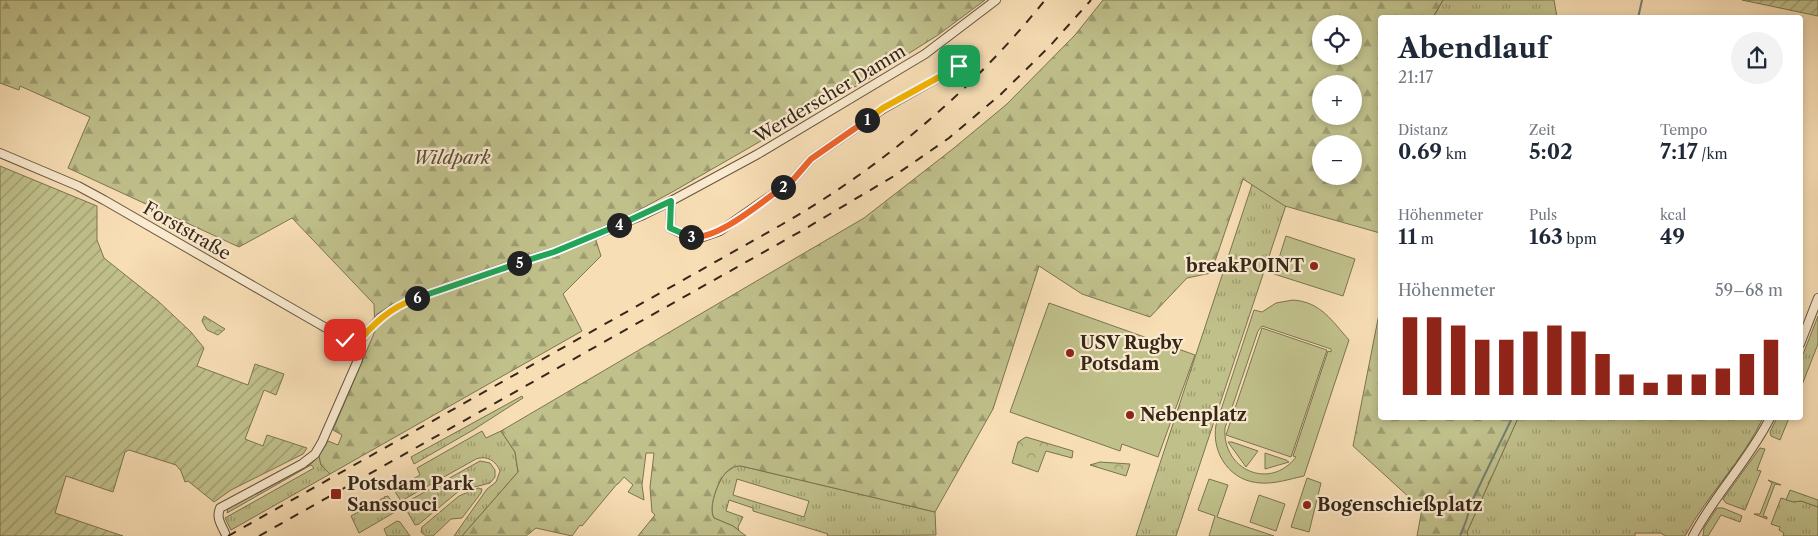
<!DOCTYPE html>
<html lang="de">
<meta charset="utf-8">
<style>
body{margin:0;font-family:"Libre Caslon Text",serif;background:#f2f2f3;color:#1f2937;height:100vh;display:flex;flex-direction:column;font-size:19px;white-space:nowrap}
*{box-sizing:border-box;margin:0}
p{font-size:16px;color:#747a83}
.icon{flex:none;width:28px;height:28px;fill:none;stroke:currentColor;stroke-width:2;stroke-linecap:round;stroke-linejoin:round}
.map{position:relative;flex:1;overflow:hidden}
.details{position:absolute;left:1378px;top:15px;width:425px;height:405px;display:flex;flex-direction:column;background:#fff;border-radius:5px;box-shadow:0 2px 8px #0003}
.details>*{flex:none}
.buttons{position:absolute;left:1312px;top:15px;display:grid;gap:10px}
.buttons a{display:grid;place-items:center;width:50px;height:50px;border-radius:50%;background:#fff;box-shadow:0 2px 8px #0003;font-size:25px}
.pin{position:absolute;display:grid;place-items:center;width:42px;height:42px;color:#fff;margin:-21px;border-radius:10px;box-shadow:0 2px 8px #0006}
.km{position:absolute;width:25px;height:25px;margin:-12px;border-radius:50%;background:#222;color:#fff;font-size:14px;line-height:25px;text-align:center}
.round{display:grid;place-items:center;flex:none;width:52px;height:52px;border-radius:26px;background:#f2f2f3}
.head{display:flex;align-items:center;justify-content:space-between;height:85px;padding:0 20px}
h1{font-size:28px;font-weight:700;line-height:38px}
.stats{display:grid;grid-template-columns:repeat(3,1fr);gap:8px;height:85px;padding:5px 20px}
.stats div{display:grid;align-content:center}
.stats b{font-size:21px;font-weight:700}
.stats small{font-size:14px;font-weight:400}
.stats p{font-size:14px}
.chart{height:140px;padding:10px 20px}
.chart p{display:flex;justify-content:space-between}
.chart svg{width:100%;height:90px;margin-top:5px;stroke:#8f2418;stroke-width:6}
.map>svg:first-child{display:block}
.grass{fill:url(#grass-tufts);stroke:#7b7452;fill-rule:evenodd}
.forest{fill:url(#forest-firs);stroke:#7b7452;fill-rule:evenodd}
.park{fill:url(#park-crowns);stroke:#7b7452}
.garden{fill:url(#garden-furrows);stroke:#7b7452}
.pitch{fill:#c0c08b;stroke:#7b7452;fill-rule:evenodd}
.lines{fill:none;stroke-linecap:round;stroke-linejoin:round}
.stream{stroke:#748072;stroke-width:2}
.minor-casing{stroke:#665540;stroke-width:10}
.minor{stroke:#faeacf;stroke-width:8}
.rail{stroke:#362719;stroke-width:2;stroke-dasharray:9 9;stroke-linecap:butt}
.split-1-casing{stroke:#fff;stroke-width:10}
.split-2-casing{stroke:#fff;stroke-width:10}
.split-3-casing{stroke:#fff;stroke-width:10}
.split-4-casing{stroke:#fff;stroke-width:10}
.split-5-casing{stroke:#fff;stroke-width:10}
.split-6-casing{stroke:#fff;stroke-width:10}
.split-7-casing{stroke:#fff;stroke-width:10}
.split-1{stroke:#f5b400;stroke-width:6}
.split-2{stroke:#f0652b;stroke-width:6}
.split-3{stroke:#f0652b;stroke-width:6}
.split-4{stroke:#22a559;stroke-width:6}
.split-5{stroke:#22a559;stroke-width:6}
.split-6{stroke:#22a559;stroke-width:6}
.split-7{stroke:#f5b400;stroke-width:6}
.poi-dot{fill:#8f2418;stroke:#faeacf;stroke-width:2}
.labels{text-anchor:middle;stroke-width:4.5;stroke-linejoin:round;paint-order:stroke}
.street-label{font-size:18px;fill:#362719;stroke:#faeacf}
.park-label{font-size:18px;font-style:italic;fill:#584d36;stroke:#faeacf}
.poi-label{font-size:18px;font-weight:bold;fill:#362719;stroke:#faeacf;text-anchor:start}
</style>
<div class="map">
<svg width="1818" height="536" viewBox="0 0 1818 536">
<defs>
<pattern id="grass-tufts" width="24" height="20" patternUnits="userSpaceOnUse" patternTransform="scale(1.25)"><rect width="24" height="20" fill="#c0c08b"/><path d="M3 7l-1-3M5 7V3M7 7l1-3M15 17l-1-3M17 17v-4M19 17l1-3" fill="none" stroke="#9d9c71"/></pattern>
<pattern id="forest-firs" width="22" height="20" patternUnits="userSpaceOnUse" patternTransform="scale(1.25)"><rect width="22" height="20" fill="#c0c08b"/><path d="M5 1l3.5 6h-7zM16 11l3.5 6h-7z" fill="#9d9c71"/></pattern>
<pattern id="park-crowns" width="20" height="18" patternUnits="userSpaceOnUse" patternTransform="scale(1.25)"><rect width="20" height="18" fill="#c0c08b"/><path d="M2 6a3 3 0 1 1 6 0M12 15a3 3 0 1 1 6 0" fill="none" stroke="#9d9c71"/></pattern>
<pattern id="garden-furrows" width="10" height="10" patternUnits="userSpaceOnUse" patternTransform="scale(1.25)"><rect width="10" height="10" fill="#c0c08b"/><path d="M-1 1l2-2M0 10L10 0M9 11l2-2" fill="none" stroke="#9d9c71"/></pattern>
</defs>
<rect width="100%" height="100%" fill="#f8deb5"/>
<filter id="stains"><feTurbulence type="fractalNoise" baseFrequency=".004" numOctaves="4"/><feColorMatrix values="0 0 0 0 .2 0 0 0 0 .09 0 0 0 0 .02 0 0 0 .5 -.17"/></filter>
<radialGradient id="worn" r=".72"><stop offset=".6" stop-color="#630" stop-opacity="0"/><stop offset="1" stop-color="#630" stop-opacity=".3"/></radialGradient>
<!-- grass -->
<g class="grass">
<path d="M1313 0 1321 24V100L1176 536H1136Z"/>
<path d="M1443 0H1554L1557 17 1433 18Z"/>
<path d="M1818 316V344L1800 390V362Z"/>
<path d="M522 396 523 398 473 430 414 464 411 457Z"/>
<path d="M1518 418H1763C1743 460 1708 494 1685 536H1665L1661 533H1635V536H1468L1467 532Z"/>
<path d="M1777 418H1789L1780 440 1771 436 1770 432Z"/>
<path d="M482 431 486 438 501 431 515 452 518 472 462 536H454L487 489 496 482 500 471C496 461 487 455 476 459L401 501 394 490 420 475 417 468Z"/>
<path d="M1760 448 1765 449 1757 470 1761 471 1745 510 1726 503 1723 499Z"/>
<path d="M319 456 321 465 330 474 231 530 225 518 314 468 311 465 227 513 228 509 311 464Z"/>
<path d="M480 461 490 463 495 470V477L490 483 459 491 419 524 415 525 403 504Z"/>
<path d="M735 466H741L935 512 936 535 827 536 828 534 753 511V508L729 500 726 511 743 517 738 527 739 531 733 526 714 518C708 508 717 485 723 476 726 472 731 469 735 466ZM737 479 809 501 804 517 733 495Z"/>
<path d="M1768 480 1781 485 1775 484 1763 516 1767 517V519L1754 514H1760L1772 483Z"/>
<path d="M478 488 482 489 481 493 462 518 451 519 433 536H426L421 532 422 527 459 496Z"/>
<path d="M388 496 396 509 395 512 359 533 351 516 383 498 385 499 384 497Z"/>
<path d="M1781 498 1794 502 1801 501 1818 507V536H1783L1784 533 1779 530 1780 527 1771 524Z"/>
<path d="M1717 508H1723L1742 516 1740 522 1721 515 1708 536H1703L1704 528Z"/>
<path d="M397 521 400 522 410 536H387L384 529Z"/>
</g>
<!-- forest -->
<g class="forest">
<path d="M0 0H985L938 35 865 81 674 191 628 216 593 231 601 256 563 294 582 331 330 474 321 465 319 456 328 441 338 445 342 435 333 430 375 331 374 304 292 218 239 247 68 168 90 117 20 86 19 90 0 83Z"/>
<path d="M1103 0H1443L1433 17 1380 18V233L1285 206 1243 179 1211 273 1187 278 1150 317 1082 294 1039 266 993 409 935 512 741 466C734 466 728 469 724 475 717 484 708 508 714 518L733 526 746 536H638L655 515 652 512 650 487 654 453H646L642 485 644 500 628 492 633 485 624 477 618 484H617L582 526 580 525 572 536 536 528 526 536H462L518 472 515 452 501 431 864 218 954 148 1007 104 1075 35ZM1321 24H1354V56H1321ZM1321 84H1354V116H1321ZM1321 144H1354V176H1321Z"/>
<path d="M1380 309V418H1518L1467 532 1468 536H1417L1422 509 1353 446Z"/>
<path d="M1790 490 1818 500V507L1801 501 1794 502 1786 500Z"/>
</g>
<!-- park -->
<g class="park">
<path d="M204 316 225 329 218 335 207 330 202 321Z"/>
<path d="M1026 437 1073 451 1072 458 1046 451 1038 472 1012 463 1018 442Z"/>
<path d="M1100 462 1130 464 1126 476 1090 465Z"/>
</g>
<!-- garden -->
<g class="garden">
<path d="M1742 0H1818V16Z"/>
<path d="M0 166 97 206V240L104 258 158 301 191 332 204 348 197 366 248 385 255 364 284 374 276 395 264 390 245 439 263 446 267 435 307 448 303 454 231 490 214 502 188 481 185 482 181 471 176 465 129 450 125 452 113 492 66 476 55 513 123 536H0Z"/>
</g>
<!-- pitch -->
<g class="pitch">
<path d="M1286 236 1355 259 1343 296 1274 274Z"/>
<path d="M1293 300C1321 302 1332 321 1349 340L1304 476C1290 479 1275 484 1261 483 1231 482 1211 454 1216 425L1254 310 1262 312 1276 303ZM1262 326 1331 349V352L1328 351 1293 456 1296 457C1270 491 1222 470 1225 428L1258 331Z"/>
<path d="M1049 303 1195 355 1158 457 1122 444 1120 451 1010 412Z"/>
<path d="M1262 328 1327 350 1291 457 1226 435Z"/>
<path d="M1228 442H1232L1258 451 1246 467Z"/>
<path d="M1265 453 1286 460 1289 462 1265 469Z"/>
<path d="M1307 478 1321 483 1309 532 1291 527Z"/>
<path d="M1209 479 1228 485 1217 517 1274 536H1209L1215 516 1198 510Z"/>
<path d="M1259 495 1285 504 1276 531 1250 522Z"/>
</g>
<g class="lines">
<!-- stream -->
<g class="stream">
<path d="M1638 18 1642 0"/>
<path d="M1460 536 1466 521 1472 501 1512 418"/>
</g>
<!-- minor casing -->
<g class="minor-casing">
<g id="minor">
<path d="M0 153 78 186 104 200 333 332C344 339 358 345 358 360L322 442 315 454 302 464 220 508C216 518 221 524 225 533"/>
<path d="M671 201 670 228 689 237 700 238 720 231 792 181 811 159 883 109 959 66"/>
<path d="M1800 344 1818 298"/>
<path d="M354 347 380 318 395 308 414 299 524 261 554 252 641 216 671 201 758 154 925 54 996 0"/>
<path d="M1693 536C1715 494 1749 460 1770 418"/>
</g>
</g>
<!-- minor -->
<use href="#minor" class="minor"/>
<!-- rail -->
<g class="rail">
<path d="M228 536 781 225C882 167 972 91 1045 0"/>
<path d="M259 536 803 230 894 176 949 138 1000 95 1049 47 1091 0"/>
</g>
</g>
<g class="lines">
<!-- split-1 casing -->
<g class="split-1-casing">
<path id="split-1" d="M867 120 883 108 959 66"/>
</g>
<!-- split-2 casing -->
<g class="split-2-casing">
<path id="split-2" d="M783 187 792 181 811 159 867 120"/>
</g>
<!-- split-3 casing -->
<g class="split-3-casing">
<path id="split-3" d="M691 237C718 240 760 203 783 187"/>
</g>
<!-- split-4 casing -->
<g class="split-4-casing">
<path id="split-4" d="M619 225 671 201 670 228 691 237"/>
</g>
<!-- split-5 casing -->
<g class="split-5-casing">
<path id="split-5" d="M519 263 554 252 619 225"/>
</g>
<!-- split-6 casing -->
<g class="split-6-casing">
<path id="split-6" d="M417 298 519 263"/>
</g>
<!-- split-7 casing -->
<g class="split-7-casing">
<path id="split-7" d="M345 340 354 347C373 324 389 308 417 298"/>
</g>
<!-- split-1 -->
<use href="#split-1" class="split-1"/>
<!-- split-2 -->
<use href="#split-2" class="split-2"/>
<!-- split-3 -->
<use href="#split-3" class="split-3"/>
<!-- split-4 -->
<use href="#split-4" class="split-4"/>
<!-- split-5 -->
<use href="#split-5" class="split-5"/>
<!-- split-6 -->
<use href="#split-6" class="split-6"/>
<!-- split-7 -->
<use href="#split-7" class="split-7"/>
</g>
<!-- markers -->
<g class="poi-dot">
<circle cx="1314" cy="266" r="5"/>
<circle cx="1070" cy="353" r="5"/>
<circle cx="1130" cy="415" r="5"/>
<rect x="330" y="488" width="12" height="12" rx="2.5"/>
<circle cx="1307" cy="505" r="5"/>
</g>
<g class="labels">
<!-- street labels -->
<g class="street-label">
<text transform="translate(830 94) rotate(-31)" y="6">Werderscher Damm</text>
<text transform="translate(187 231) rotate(30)" y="6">Forststraße</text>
</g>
<!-- park labels -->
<g class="park-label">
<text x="452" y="164">Wildpark</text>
</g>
<!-- poi labels -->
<g class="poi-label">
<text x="1304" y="272" text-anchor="end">breakPOINT</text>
<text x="1080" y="349">USV Rugby<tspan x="1080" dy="21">Potsdam</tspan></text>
<text x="1140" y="421">Nebenplatz</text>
<text x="347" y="490">Potsdam Park<tspan x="347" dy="21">Sanssouci</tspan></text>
<text x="1317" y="511">Bogenschießplatz</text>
</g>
</g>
<rect width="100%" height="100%" filter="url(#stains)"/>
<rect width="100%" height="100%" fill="url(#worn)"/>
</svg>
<div class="buttons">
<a><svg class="icon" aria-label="locate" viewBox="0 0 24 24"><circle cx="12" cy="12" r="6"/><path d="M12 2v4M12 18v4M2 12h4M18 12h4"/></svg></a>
<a>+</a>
<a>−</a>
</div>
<div class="pin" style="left:959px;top:66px;background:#1e9e55"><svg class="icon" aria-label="arrive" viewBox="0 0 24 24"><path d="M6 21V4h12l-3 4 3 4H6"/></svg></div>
<div class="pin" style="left:345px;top:340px;background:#d93025"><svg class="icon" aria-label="check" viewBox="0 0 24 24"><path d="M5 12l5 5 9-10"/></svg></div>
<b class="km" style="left:867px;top:120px">1</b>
<b class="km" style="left:783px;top:187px">2</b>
<b class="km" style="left:691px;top:237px">3</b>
<b class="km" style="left:619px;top:225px">4</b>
<b class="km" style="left:519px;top:263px">5</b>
<b class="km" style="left:417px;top:298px">6</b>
<section class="details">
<div class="head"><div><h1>Abendlauf</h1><p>21:17</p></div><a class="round"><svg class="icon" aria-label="share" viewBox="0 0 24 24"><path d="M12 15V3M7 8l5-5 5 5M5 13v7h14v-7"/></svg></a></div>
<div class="stats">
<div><p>Distanz</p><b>0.69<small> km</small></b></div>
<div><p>Zeit</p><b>5:02</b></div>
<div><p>Tempo</p><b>7:17<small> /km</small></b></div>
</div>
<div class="stats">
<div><p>Höhenmeter</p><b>11<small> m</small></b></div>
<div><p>Puls</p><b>163<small> bpm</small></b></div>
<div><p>kcal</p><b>49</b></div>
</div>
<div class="chart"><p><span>Höhenmeter</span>59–68 m</p>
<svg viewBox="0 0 160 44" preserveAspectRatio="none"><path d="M5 44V6M15 44V6M25 44V10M35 44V17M45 44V17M55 44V13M65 44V10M75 44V13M85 44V24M95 44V34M105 44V38M115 44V34M125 44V34M135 44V31M145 44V24M155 44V17"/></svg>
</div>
</section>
</div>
